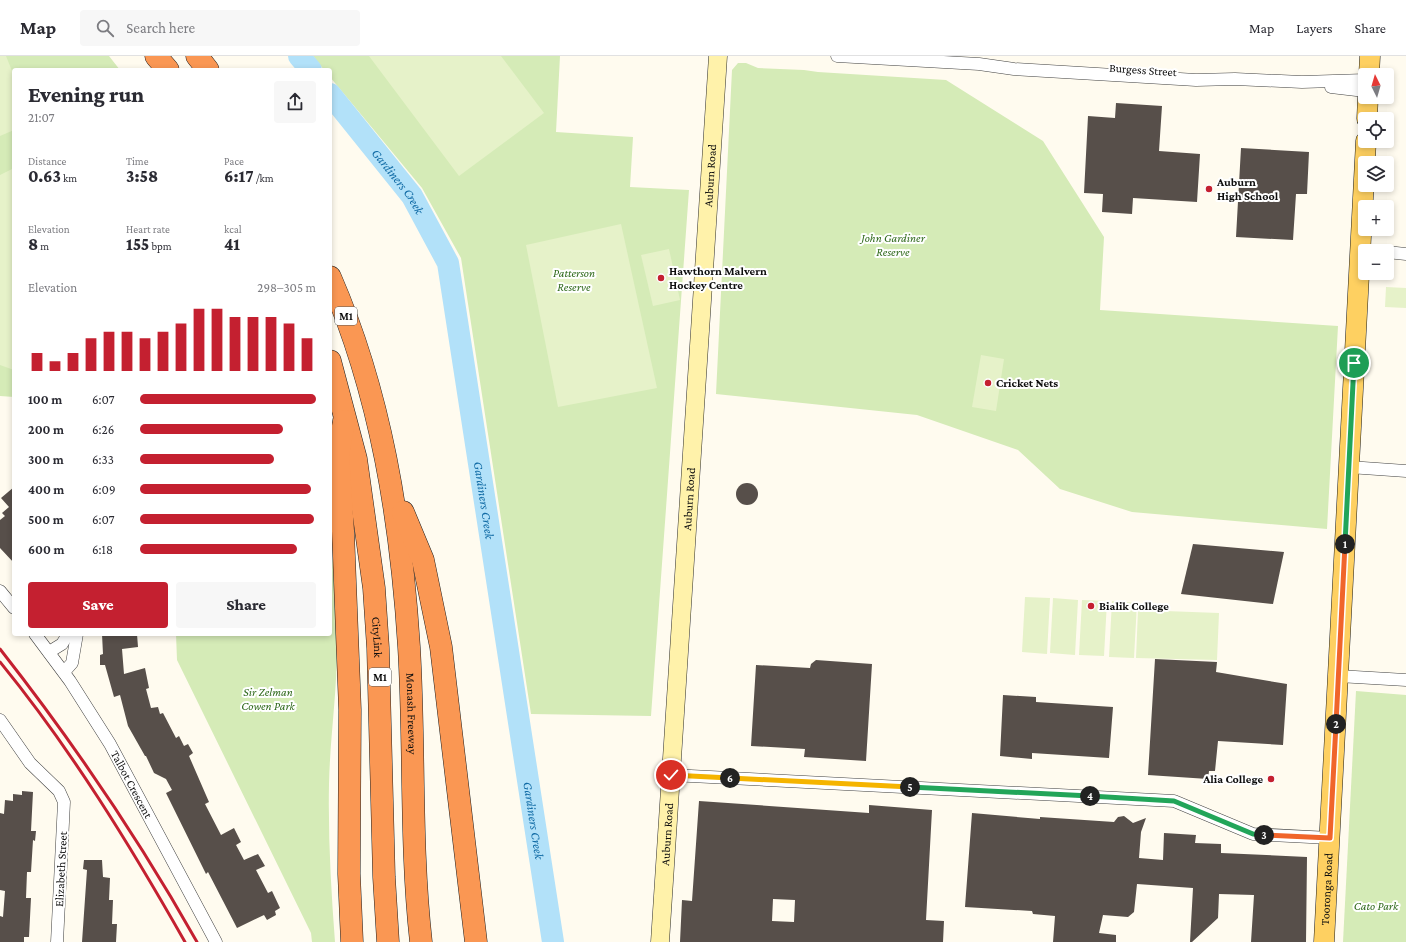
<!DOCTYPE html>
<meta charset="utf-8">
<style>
body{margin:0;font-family:"Crimson Pro",serif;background:#f7f7f7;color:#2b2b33;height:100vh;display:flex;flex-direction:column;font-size:15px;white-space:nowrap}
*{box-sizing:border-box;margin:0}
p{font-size:13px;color:#7c7c81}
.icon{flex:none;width:22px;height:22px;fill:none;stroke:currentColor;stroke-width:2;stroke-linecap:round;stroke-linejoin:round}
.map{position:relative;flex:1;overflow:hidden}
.details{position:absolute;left:12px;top:12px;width:320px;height:568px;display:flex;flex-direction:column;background:#fff;border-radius:4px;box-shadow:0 2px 6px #0003}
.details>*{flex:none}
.needle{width:26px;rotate:355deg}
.controls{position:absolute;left:1358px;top:12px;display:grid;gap:8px}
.controls a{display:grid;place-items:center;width:36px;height:36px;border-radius:4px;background:#fff;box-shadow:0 2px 6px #0003;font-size:20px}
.pin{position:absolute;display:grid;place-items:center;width:34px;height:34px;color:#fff;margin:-17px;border:2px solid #fff;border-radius:50%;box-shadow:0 1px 4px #0007}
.km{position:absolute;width:20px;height:20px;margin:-10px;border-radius:50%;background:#222;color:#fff;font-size:11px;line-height:20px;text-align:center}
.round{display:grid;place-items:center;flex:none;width:42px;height:42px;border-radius:4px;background:#f7f7f7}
.summary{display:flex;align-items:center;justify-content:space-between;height:68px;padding:0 16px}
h1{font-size:22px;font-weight:800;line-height:30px}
.stats{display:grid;grid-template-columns:repeat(3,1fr);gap:6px;height:68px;padding:4px 16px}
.stats div{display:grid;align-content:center}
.stats b{font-size:17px;font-weight:800}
.stats small{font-size:11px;font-weight:400}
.stats p{font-size:11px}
.chart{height:112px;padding:8px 16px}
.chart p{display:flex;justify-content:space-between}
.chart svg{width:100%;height:72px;margin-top:4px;stroke:#c42030;stroke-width:6}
.primary-button{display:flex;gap:8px;margin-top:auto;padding:8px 16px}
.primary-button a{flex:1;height:46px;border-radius:4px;background:#c42030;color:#fff;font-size:16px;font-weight:800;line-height:46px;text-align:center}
.primary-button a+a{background:#f7f7f7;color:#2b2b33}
ul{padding:0 16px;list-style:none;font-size:13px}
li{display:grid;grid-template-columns:64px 48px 1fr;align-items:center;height:30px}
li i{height:10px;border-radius:5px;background:#c42030}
header{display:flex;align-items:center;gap:24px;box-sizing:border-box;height:56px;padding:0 20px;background:#fff;border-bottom:1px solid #e1e1e2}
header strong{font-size:19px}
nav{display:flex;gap:22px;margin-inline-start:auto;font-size:14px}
.search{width:280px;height:36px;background:#f7f7f7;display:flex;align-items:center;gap:10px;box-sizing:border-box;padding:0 14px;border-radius:4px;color:#7c7c81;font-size:15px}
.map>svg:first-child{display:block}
.green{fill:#d5ebb7}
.pitch{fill:#e6f2c9}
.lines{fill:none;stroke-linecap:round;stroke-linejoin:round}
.river{stroke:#b2e1f9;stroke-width:22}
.building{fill:#574f4a;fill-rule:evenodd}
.minor-casing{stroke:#414141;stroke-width:13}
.secondary-casing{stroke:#303030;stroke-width:19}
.primary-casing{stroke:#1f1f1f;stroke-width:21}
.motorway-casing{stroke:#1f1f1f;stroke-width:23}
.minor{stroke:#fff;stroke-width:12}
.secondary{stroke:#fff2aa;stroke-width:18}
.primary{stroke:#fed061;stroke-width:20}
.motorway{stroke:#fa9753;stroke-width:22}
.rail{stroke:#c42030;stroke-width:3}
.split-1-casing{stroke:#fff;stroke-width:8}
.split-2-casing{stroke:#fff;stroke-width:8}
.split-3-casing{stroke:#fff;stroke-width:8}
.split-4-casing{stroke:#fff;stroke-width:8}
.split-5-casing{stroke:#fff;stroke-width:8}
.split-6-casing{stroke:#fff;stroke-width:8}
.split-7-casing{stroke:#fff;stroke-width:8}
.split-1{stroke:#22a559;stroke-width:5}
.split-2{stroke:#f0652b;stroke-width:5}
.split-3{stroke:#f0652b;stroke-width:5}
.split-4{stroke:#22a559;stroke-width:5}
.split-5{stroke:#22a559;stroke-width:5}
.split-6{stroke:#f5b400;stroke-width:5}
.split-7{stroke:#f5b400;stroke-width:5}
.poi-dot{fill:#c42030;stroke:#fff;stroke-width:1.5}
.labels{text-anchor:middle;stroke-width:4;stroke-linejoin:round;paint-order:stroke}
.shield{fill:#fff;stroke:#565656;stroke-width:1}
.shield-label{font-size:11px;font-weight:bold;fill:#0e0e0e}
.street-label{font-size:12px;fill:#0e0e0e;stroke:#fff}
.poi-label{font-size:12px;font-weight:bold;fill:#0e0e0e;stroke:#fff;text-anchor:start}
.park-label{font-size:12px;font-style:italic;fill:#2f691b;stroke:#fff}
.water-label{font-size:13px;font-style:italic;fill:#126ca6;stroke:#fff}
</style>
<header>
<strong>Map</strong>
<div class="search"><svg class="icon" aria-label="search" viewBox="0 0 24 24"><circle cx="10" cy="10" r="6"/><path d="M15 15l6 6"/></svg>Search here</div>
<nav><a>Map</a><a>Layers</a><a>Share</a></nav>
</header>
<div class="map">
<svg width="1406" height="886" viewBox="0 0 1406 886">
<rect width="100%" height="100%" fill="#fffbef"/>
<!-- green -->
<g class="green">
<path d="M0 0H109L120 14H14V341L0 340Z"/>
<path d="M313 0H560L556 76 633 81 630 131 689 134 651 660 531 658 461 202 422 132 330 21V14H324Z"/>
<path d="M738 7H746L758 12 804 14 818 16 946 24 1043 85 1104 181 1100 254 1338 270 1327 473 1132 456 1060 433 1018 394 917 359 716 338 732 14Z"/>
<path d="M330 482C334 518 337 555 337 591 337 637 330 682 329 728 328 781 331 833 335 886H312L311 877 177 604 176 578H330Z"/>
<path d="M1356 635 1406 639V886H1343Z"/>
</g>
<!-- pitch -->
<g class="pitch">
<path d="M0 0H6L14 20V74L0 80Z"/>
<path d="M369 0H501L544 57 459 120Z"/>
<path d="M14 112V314L0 309V119Z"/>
<path d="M621 168 657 332 558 351 526 189Z"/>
<path d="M669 193 680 244 653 250 641 199Z"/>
<path d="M1386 231 1406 232V252L1385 251Z"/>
<path d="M981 299 1004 303 996 355 972 351Z"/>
<path d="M1025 541 1050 542 1047 598 1022 596Z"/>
<path d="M1053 542 1078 544 1075 599 1050 597Z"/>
<path d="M1082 544 1107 545 1104 600 1079 599Z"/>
<path d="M1112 545 1137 547 1134 602 1109 601Z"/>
<path d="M1138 554 1219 557 1217 604 1136 602Z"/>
</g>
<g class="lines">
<!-- river -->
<g class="river">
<path d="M299 0 311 14"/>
<path id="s1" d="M330 38 412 140 448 207 553 886"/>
</g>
</g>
<!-- building -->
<g class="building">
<path d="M1116 47 1162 50 1159 95 1200 98 1197 146 1133 142 1132 158 1102 156 1103 138 1084 137 1088 60 1115 62Z"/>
<path d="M1241 92 1309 96 1307 138H1296L1293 184 1236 181Z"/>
<circle cx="747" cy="438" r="11"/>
<path d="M14 431V507L0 492V464L5 460 2 457 9 451 1 442Z"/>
<path d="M1193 488 1284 496 1273 548 1181 538Z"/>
<path d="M102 578H137L138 591 122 593 124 618 145 612 149 632 146 633 151 652 158 651 160 658 163 657 176 682 179 680 184 690 188 688 193 697 189 700 209 746 205 748 221 779 234 772 241 786 236 789 244 804 258 798 265 810 256 814 268 837 272 835 280 852 275 855 276 859 267 864 264 859 237 872 208 816 206 818 166 737 172 734 166 723 154 717 146 700H145L128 670 120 639 114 641 105 609H100V599L103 598Z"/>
<path d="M1155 603 1217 606 1216 616 1287 628 1283 689 1218 685 1215 715H1209L1208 723 1148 719Z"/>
<path d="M816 604 872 608 866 705 804 701 805 693 751 690 756 609 810 612 811 608Z"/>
<path d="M1003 639 1036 641V646L1113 651 1109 702 1032 697V703L1000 700Z"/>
<path d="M22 735 33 736 31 775H36L35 785 33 784 31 816H27L26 842H31L29 881H24V886H0V860L3 861 5 835 0 834V757L4 758 5 744 13 745V738L22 739Z"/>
<path d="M699 745 869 757V749L932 754 926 864 944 865 943 886H680L682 844 692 845ZM773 843 795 844 794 866 772 865Z"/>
<path d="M972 757 1040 763V761L1114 766 1118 761 1124 760 1133 767 1146 762 1141 776 1139 802 1163 804 1164 777 1196 779 1195 787 1221 788V797L1307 801 1306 886H1251L1254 839 1219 838 1218 862 1192 886H1190L1193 832 1137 828 1134 856 1128 861 1103 859 1099 877 1116 879V886H1053L1055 860 1033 858 1032 855 965 851Z"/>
<path d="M84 804H102L103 821 110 822 109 844H113L112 868H117L116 886H82L87 814 83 813Z"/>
</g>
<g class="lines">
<!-- minor casing -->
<g class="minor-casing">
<g id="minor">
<path d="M837 0 979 8 1014 13 1196 24 1235 23 1302 26 1365 24"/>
<path d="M1331 31 1365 35"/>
<path d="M1360 194 1374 195"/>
<path d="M1387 196 1406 198"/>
<path d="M1349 411 1406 415"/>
<path d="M0 535 14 552"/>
<path id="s2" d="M35 578 70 625 110 688 216 886"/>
<path d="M49 596 62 588 68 578"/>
<path d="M64 616 72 607 77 578"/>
<path d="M1338 620 1406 624"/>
<path d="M0 664 30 707 59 735 64 746 57 886"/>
<path d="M671 719 1174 745 1253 778 1330 782"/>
</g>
</g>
<!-- secondary casing -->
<g class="secondary-casing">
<g id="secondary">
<path id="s3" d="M660 886 718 0"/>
</g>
</g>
<!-- primary casing -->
<g class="primary-casing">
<g id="primary">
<path d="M1369 19 1370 0"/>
<path d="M1367 63 1368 41"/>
<path id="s4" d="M1324 886 1366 85"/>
</g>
</g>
<!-- motorway casing -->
<g class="motorway-casing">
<g id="motorway">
<path d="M156 0 168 14"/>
<path d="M197 0 208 14"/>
<path id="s5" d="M330 221C381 338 401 464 409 591 415 689 410 788 421 886"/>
<path id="s6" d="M330 305 356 403 374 532 378 592 384 821 388 886"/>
<path d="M344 365 338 399 343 475 350 654 349 818 352 886"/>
<path d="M403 456 423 504 441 591 476 886"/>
</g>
</g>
<!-- minor -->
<use href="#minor" class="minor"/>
<!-- secondary -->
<use href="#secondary" class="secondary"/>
<!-- primary -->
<use href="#primary" class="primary"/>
<!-- motorway -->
<use href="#motorway" class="motorway"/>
<!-- rail -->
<g class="rail">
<path d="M0 593C73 686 139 783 197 886"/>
<path d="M0 606C71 693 130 789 185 886"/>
</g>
</g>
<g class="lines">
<!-- split-1 casing -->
<g class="split-1-casing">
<path id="split-1" d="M1345 488 1354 307"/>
</g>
<!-- split-2 casing -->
<g class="split-2-casing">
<path id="split-2" d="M1336 668 1345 488"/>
</g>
<!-- split-3 casing -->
<g class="split-3-casing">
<path id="split-3" d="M1264 779 1330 782 1336 668"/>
</g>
<!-- split-4 casing -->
<g class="split-4-casing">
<path id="split-4" d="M1090 740 1174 745 1253 778 1264 779"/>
</g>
<!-- split-5 casing -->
<g class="split-5-casing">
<path id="split-5" d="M910 731 1090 740"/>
</g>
<!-- split-6 casing -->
<g class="split-6-casing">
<path id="split-6" d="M730 722 910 731"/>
</g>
<!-- split-7 casing -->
<g class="split-7-casing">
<path id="split-7" d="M671 719 730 722"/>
</g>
<!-- split-1 -->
<use href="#split-1" class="split-1"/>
<!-- split-2 -->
<use href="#split-2" class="split-2"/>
<!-- split-3 -->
<use href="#split-3" class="split-3"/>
<!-- split-4 -->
<use href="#split-4" class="split-4"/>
<!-- split-5 -->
<use href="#split-5" class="split-5"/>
<!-- split-6 -->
<use href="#split-6" class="split-6"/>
<!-- split-7 -->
<use href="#split-7" class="split-7"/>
</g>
<!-- markers -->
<g class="poi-dot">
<circle cx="1209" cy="133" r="4"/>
<circle cx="661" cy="222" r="4"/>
<circle cx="988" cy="327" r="4"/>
<circle cx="1091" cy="550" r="4"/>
<circle cx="1271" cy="723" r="4"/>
</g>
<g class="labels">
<!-- shield labels -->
<g class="shield">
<rect x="335" y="251" width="22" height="18" rx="3"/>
<rect x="369" y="612" width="22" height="18" rx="3"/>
</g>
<g class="shield-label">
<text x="346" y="264">M1</text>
<text x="380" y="625">M1</text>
</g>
<!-- street labels -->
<g class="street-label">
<text transform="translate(1143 14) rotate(4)" y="4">Burgess Street</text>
<text dy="4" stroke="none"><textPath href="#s3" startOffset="768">Auburn Road</textPath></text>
<text dy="4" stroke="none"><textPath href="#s3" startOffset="444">Auburn Road</textPath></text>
<text dy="4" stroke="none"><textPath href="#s6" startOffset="281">CityLink</textPath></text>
<text dy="4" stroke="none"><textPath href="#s5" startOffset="447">Monash Freeway</textPath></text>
<text dy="4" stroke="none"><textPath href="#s2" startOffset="179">Talbot Crescent</textPath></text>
<text dy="4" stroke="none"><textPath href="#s3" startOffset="108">Auburn Road</textPath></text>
<text transform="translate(61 813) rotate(-87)" y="4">Elizabeth Street</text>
<text dy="4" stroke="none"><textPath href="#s4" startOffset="53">Tooronga Road</textPath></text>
</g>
<!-- poi labels -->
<g class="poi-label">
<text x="1217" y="130">Auburn<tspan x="1217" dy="14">High School</tspan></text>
<text x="669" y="219">Hawthorn Malvern<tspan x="669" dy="14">Hockey Centre</tspan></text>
<text x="996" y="331">Cricket Nets</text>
<text x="1099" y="554">Bialik College</text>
<text x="1263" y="727" text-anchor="end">Alia College</text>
</g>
<!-- park labels -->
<g class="park-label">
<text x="893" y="186">John Gardiner<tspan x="893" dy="14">Reserve</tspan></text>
<text x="574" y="221">Patterson<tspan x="574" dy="14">Reserve</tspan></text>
<text x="268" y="640">Sir Zelman<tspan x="268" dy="14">Cowen Park</tspan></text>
<text x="1376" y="854">Cato Park</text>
</g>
<!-- water labels -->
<g class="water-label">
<text dy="5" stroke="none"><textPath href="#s1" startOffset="111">Gardiners Creek</textPath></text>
<text dy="5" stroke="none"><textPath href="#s1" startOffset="447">Gardiners Creek</textPath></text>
<text dy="5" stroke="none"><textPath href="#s1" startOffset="771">Gardiners Creek</textPath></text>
</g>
</g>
</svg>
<div class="controls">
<a><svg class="needle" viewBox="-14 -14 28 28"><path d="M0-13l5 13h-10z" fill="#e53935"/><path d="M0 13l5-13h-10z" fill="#7c7c81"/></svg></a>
<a><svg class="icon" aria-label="locate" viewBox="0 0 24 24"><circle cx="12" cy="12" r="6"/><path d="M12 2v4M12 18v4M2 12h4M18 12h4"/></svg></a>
<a><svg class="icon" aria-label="layers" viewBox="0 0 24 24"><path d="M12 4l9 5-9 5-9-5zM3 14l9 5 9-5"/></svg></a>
<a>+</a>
<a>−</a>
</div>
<div class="pin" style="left:1354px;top:307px;background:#1e9e55"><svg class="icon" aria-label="arrive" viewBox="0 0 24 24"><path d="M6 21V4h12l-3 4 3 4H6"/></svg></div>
<div class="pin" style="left:671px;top:719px;background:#d93025"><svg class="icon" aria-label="check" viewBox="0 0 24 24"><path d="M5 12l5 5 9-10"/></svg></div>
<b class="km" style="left:1345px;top:488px">1</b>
<b class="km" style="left:1336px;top:668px">2</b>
<b class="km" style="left:1264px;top:779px">3</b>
<b class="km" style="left:1090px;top:740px">4</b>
<b class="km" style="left:910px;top:731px">5</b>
<b class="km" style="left:730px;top:722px">6</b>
<section class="details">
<div class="summary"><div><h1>Evening run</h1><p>21:07</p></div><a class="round"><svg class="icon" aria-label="share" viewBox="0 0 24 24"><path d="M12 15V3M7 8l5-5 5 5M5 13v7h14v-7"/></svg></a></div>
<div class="stats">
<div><p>Distance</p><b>0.63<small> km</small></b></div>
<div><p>Time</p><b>3:58</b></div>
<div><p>Pace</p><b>6:17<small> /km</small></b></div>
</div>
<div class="stats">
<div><p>Elevation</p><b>8<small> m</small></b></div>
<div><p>Heart rate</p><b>155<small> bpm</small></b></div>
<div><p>kcal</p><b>41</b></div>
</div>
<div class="chart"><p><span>Elevation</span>298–305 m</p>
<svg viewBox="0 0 160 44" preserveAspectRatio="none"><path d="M5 44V33M15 44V38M25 44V33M35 44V24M45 44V20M55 44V20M65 44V24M75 44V20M85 44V15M95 44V6M105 44V6M115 44V11M125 44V11M135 44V11M145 44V15M155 44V24"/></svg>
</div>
<ul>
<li><b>100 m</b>6:07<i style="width:100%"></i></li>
<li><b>200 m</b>6:26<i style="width:81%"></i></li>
<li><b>300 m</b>6:33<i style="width:76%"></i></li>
<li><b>400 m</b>6:09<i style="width:97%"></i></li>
<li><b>500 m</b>6:07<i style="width:99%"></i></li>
<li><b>600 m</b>6:18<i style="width:89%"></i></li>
</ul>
<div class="primary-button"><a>Save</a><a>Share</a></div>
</section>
</div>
